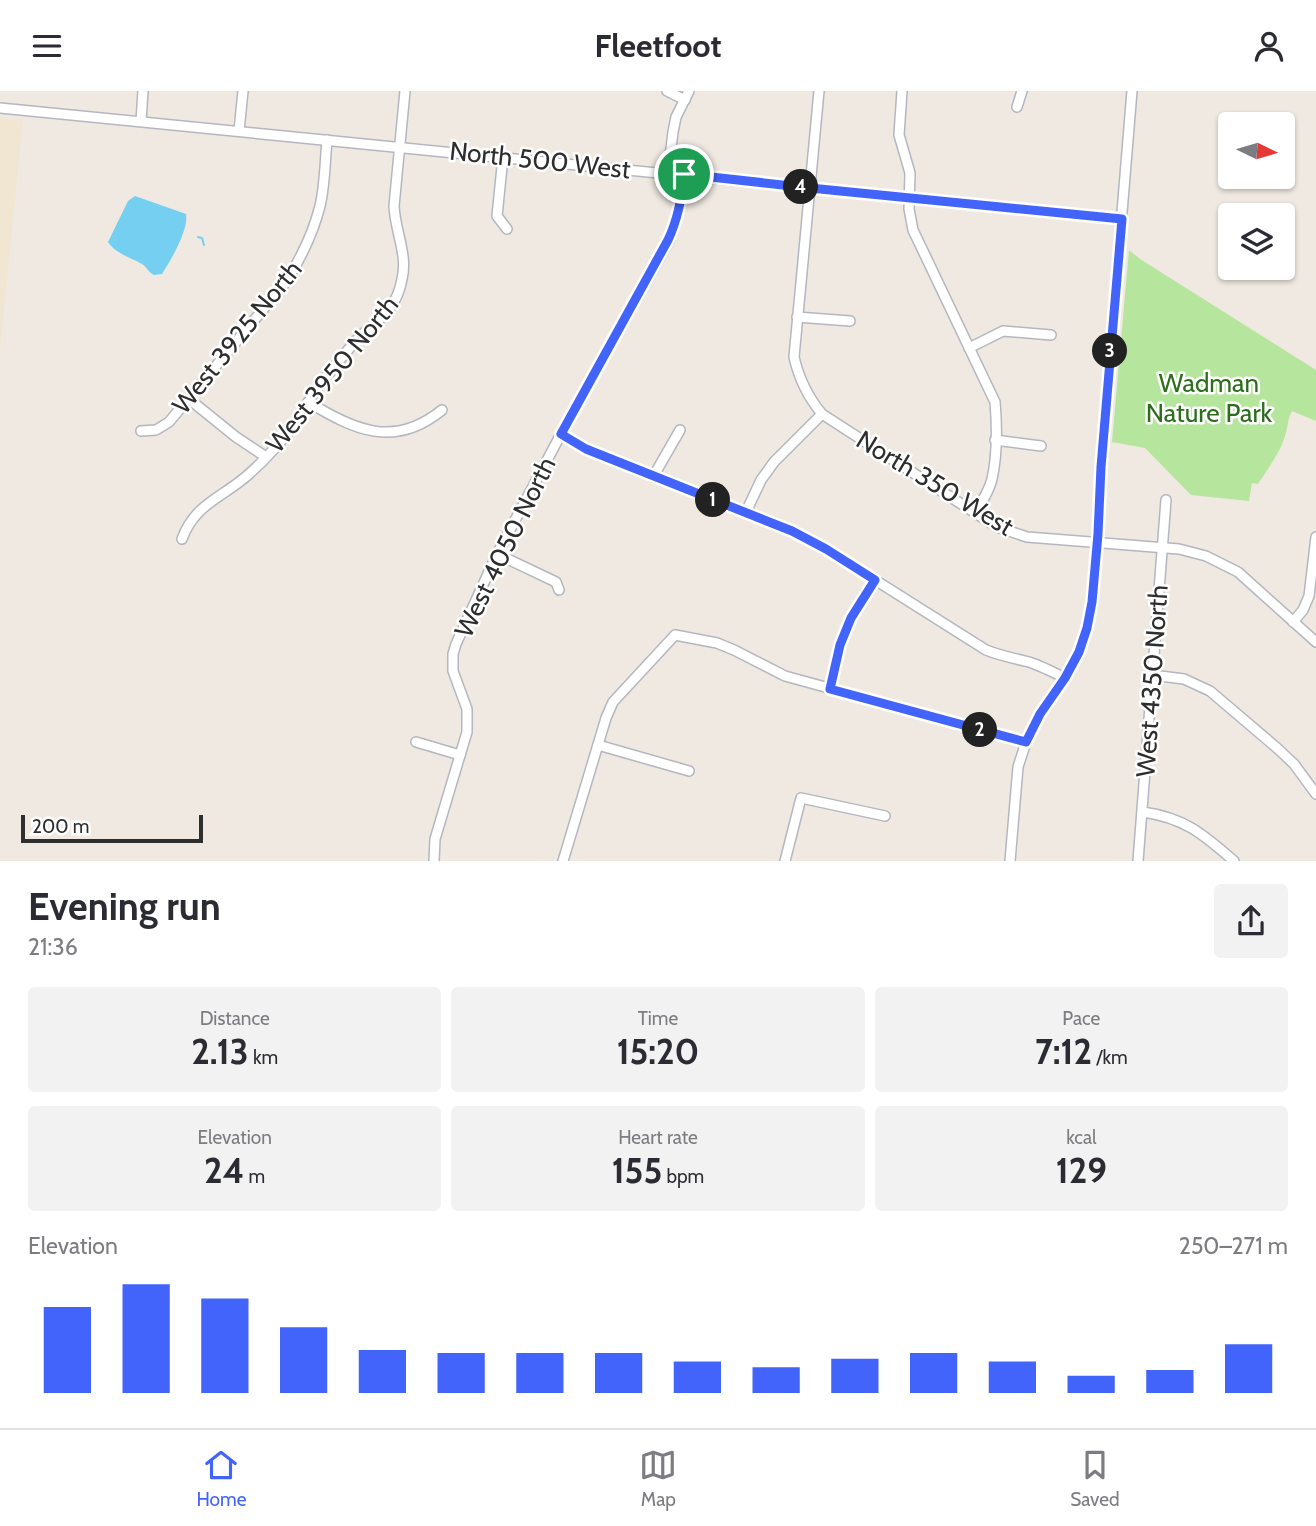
<!DOCTYPE html>
<meta charset="utf-8">
<style>
body{margin:0;font-family:Cabin,sans-serif;background:#f2f2f3;color:#2b2b33;height:100vh;display:flex;flex-direction:column;font-size:26px;white-space:nowrap}
*{box-sizing:border-box;margin:0}
p{font-size:23px;color:#7c7c81}
.icon{flex:none;width:38px;height:38px;fill:none;stroke:currentColor;stroke-width:2;stroke-linecap:round;stroke-linejoin:round}
.map{position:relative;height:770px;overflow:hidden}
.side{display:flex;flex-direction:column;background:#fff;flex:1}
.side>*{flex:none}
.needle{width:46px;rotate:95deg}
.buttons{position:absolute;left:1218px;top:21px;display:grid;gap:14px}
.buttons a{display:grid;place-items:center;width:77px;height:77px;border-radius:7px;background:#fff;box-shadow:0 2px 5px #0004;font-size:35px}
.scale{position:absolute;left:21px;bottom:18px;width:182px;box-sizing:border-box;padding-left:7px;border:4px solid #2e2e2e;border-top:0;font-size:19px;line-height:24px;white-space:nowrap;color:#2e2e2e;-webkit-text-stroke:5px #fff;paint-order:stroke}
.pin{position:absolute;display:grid;place-items:center;width:60px;height:60px;color:#fff;margin:-30px;border:4px solid #fff;border-radius:50%;box-shadow:0 2px 7px #0007}
.km{position:absolute;width:35px;height:35px;margin:-18px;border-radius:50%;background:#222;color:#fff;font-size:19px;line-height:35px;text-align:center}
.round{display:grid;place-items:center;flex:none;width:74px;height:74px;border-radius:7px;background:#f2f2f3}
.summary{display:flex;align-items:center;justify-content:space-between;height:119px;padding:0 28px}
h1{font-size:38px;font-weight:700;line-height:52px}
.stats{display:grid;grid-template-columns:repeat(3,1fr);gap:10px;height:119px;padding:7px 28px}
.stats div{display:grid;align-content:center;border-radius:7px;background:#f2f2f3;text-align:center}
.stats b{font-size:35px;font-weight:700}
.stats small{font-size:19px;font-weight:400}
.stats p{font-size:19px}
.chart{height:196px;padding:14px 28px}
.chart p{display:flex;justify-content:space-between}
.chart svg{width:100%;height:126px;margin-top:7px;stroke:#4264fb;stroke-width:6}
header{display:flex;justify-content:space-between;align-items:center;height:91px;padding:0 28px;background:#fff;font-size:32px;font-weight:700}
.tab-bar{display:flex;justify-content:space-around;align-items:center;height:98px;border-top:2px solid #e1e1e2;background:#fff;font-size:19px;color:#7c7c81}
.tab-bar a{display:grid;justify-items:center;gap:4px}
.tab-bar .current{color:#4264fb}
.map>svg:first-child{display:block}
.education{fill:#f0e6d1}
.green{fill:#b6e59e}
.water{fill:#75cff0}
.lines{fill:none;stroke-linecap:round;stroke-linejoin:round}
.stream{stroke:#75cff0;stroke-width:2}
.minor-casing{stroke:#b4b7c1;stroke-width:12}
.minor{stroke:#fff;stroke-width:9}
.route-casing{stroke:#fff;stroke-width:14}
.route{stroke:#4264fb;stroke-width:9}
.labels{text-anchor:middle;stroke-width:5;stroke-linejoin:round;paint-order:stroke}
.street-label{font-size:26px;fill:#2e2e2e;stroke:#fff}
.park-label{font-size:26px;fill:#2c6e1b;stroke:#fff}
</style>
<header><svg class="icon" aria-label="menu" viewBox="0 0 24 24"><path d="M4 6h16M4 12h16M4 18h16"/></svg>Fleetfoot<svg class="icon" aria-label="person" viewBox="0 0 24 24"><circle cx="12" cy="8" r="4"/><path d="M4 21q1-7 8-7t8 7"/></svg></header>
<div class="map">
<svg width="1316" height="770" viewBox="0 0 1316 770">
<rect width="100%" height="100%" fill="#efe9e1"/>
<!-- education -->
<path class="education" d="M0 27 23 29 0 259Z"/>
<!-- green -->
<path class="green" d="M1129 159 1140 168 1316 279V330L1292 320C1287 329 1288 338 1284 348 1279 363 1267 379 1258 393L1252 392 1249 410 1191 404 1145 357 1112 351Z"/>
<!-- water -->
<path class="water" d="M135 105 186 123C189 138 171 169 162 183L154 184C148 181 147 176 142 173 130 166 116 163 108 151L128 110Z"/>
<g class="lines">
<!-- stream -->
<path class="stream" d="M198 146 202 147 204 154"/>
<!-- minor casing -->
<g class="minor-casing">
<g id="minor">
<path d="M667 0 685 9"/>
<path d="M819 0 794 266C799 288 807 305 822 323L997 436 1027 446 1179 458 1206 465 1238 481 1316 551"/>
<path d="M902 0 899 44 910 82 909 118 913 139 995 311C997 334 997 365 992 388 989 400 982 411 975 422"/>
<path d="M1017 16 1022 0"/>
<path d="M0 17 1122 128"/>
<path d="M141 30 143 0"/>
<path d="M239 40 243 0"/>
<path d="M503 66 497 125 507 138"/>
<path d="M668 82 673 41 676 26 689 0"/>
<path d="M797 226 850 230"/>
<path d="M969 257 1003 240 1051 244"/>
<path d="M189 308 236 346 266 366"/>
<path d="M308 311C355 339 394 358 442 319"/>
<path d="M141 340 156 339 169 331 286 191C301 167 313 143 320 115 325 94 325 70 327 49"/>
<path d="M561 343 586 358 792 440 826 458 986 559C1001 565 1013 567 1029 571 1041 575 1053 581 1065 587"/>
<path d="M995 349 1041 355"/>
<path d="M653 386 680 339"/>
<path d="M746 421 761 389 774 371 822 323"/>
<path d="M182 448C195 412 224 406 249 383 266 368 286 345 299 327 306 317 311 306 318 296 329 281 341 268 352 254 363 240 379 232 390 217 396 209 400 199 402 188 408 164 395 140 394 115L405 0"/>
<path d="M497 463 556 491 559 499"/>
<path d="M1293 531 1303 519 1309 505 1316 446"/>
<path d="M1152 584 1184 588 1210 600 1277 657 1294 673 1316 703"/>
<path d="M829 598 840 554 851 527 875 490"/>
<path d="M416 651 460 664"/>
<path d="M598 654 689 680"/>
<path d="M1143 721C1185 727 1203 743 1234 770"/>
<path d="M434 770 435 748 467 641V618L453 580V563L456 553 497 463 561 343 669 150C678 128 682 107 684 83"/>
<path d="M563 770 606 627 613 611 675 544 717 552 734 559 785 585 1026 651"/>
<path d="M785 770 801 707 885 725"/>
<path d="M1010 770 1018 676 1026 651 1040 623 1065 587 1079 561 1087 537 1092 511 1098 444 1101 376 1132 0"/>
<path d="M1138 770 1166 409"/>
</g>
</g>
<!-- minor -->
<use href="#minor" class="minor"/>
</g>
<g class="lines">
<!-- route casing -->
<g class="route-casing">
<path id="route" d="M684 83 810 97 1122 128 1101 376 1098 443 1092 511 1087 537 1079 561 1065 587 1040 623 1026 651 830 598 840 554 851 527 875 489 826 458 792 440 586 358 561 343 668 149C678 128 682 107 684 83Z"/>
</g>
<!-- route -->
<use href="#route" class="route"/>
</g>
<g class="labels">
<!-- street labels -->
<g class="street-label">
<text transform="translate(540 69) rotate(6)" y="9">North 500 West</text>
<text transform="translate(237 246) rotate(-51)" y="9">West 3925 North</text>
<text transform="translate(332 283) rotate(-51)" y="9">West 3950 North</text>
<text transform="translate(935 392) rotate(31)" y="9">North 350 West</text>
<text transform="translate(505 456) rotate(-64)" y="9">West 4050 North</text>
<text transform="translate(1152 590) rotate(-86)" y="9">West 4350 North</text>
</g>
<!-- park labels -->
<g class="park-label">
<text x="1209" y="301">Wadman<tspan x="1209" dy="30">Nature Park</tspan></text>
</g>
</g>
</svg>
<div class="buttons">
<a><svg class="needle" viewBox="-14 -14 28 28"><path d="M0-13l5 13h-10z" fill="#e53935"/><path d="M0 13l5-13h-10z" fill="#7c7c81"/></svg></a>
<a><svg class="icon" aria-label="layers" viewBox="0 0 24 24"><path d="M12 4l9 5-9 5-9-5zM3 14l9 5 9-5"/></svg></a>
</div>
<div class="scale">200 m</div>
<div class="pin" style="left:684px;top:83px;background:#1e9e55"><svg class="icon" aria-label="arrive" viewBox="0 0 24 24"><path d="M6 21V4h12l-3 4 3 4H6"/></svg></div>
<b class="km" style="left:713px;top:409px">1</b>
<b class="km" style="left:980px;top:639px">2</b>
<b class="km" style="left:1110px;top:260px">3</b>
<b class="km" style="left:801px;top:96px">4</b>
</div>
<section class="side">
<div class="summary"><div><h1>Evening run</h1><p>21:36</p></div><a class="round"><svg class="icon" aria-label="share" viewBox="0 0 24 24"><path d="M12 15V3M7 8l5-5 5 5M5 13v7h14v-7"/></svg></a></div>
<div class="stats">
<div><p>Distance</p><b>2.13<small> km</small></b></div>
<div><p>Time</p><b>15:20</b></div>
<div><p>Pace</p><b>7:12<small> /km</small></b></div>
</div>
<div class="stats">
<div><p>Elevation</p><b>24<small> m</small></b></div>
<div><p>Heart rate</p><b>155<small> bpm</small></b></div>
<div><p>kcal</p><b>129</b></div>
</div>
<div class="chart"><p><span>Elevation</span>250–271 m</p>
<svg viewBox="0 0 160 44" preserveAspectRatio="none"><path d="M5 44V14M15 44V6M25 44V11M35 44V21M45 44V29M55 44V30M65 44V30M75 44V30M85 44V33M95 44V35M105 44V32M115 44V30M125 44V33M135 44V38M145 44V36M155 44V27"/></svg>
</div>
</section>
<nav class="tab-bar">
<a class="current"><svg class="icon" aria-label="home" viewBox="0 0 24 24"><path d="M3 11l9-7 9 7M6 9v11h12V9"/></svg>Home</a>
<a><svg class="icon" aria-label="map" viewBox="0 0 24 24"><path d="M3 6l6-2 6 2 6-2v14l-6 2-6-2-6 2zM9 4v14M15 6v14"/></svg>Map</a>
<a><svg class="icon" aria-label="saved" viewBox="0 0 24 24"><path d="M7 4h10v16l-5-4-5 4z"/></svg>Saved</a>
</nav>
